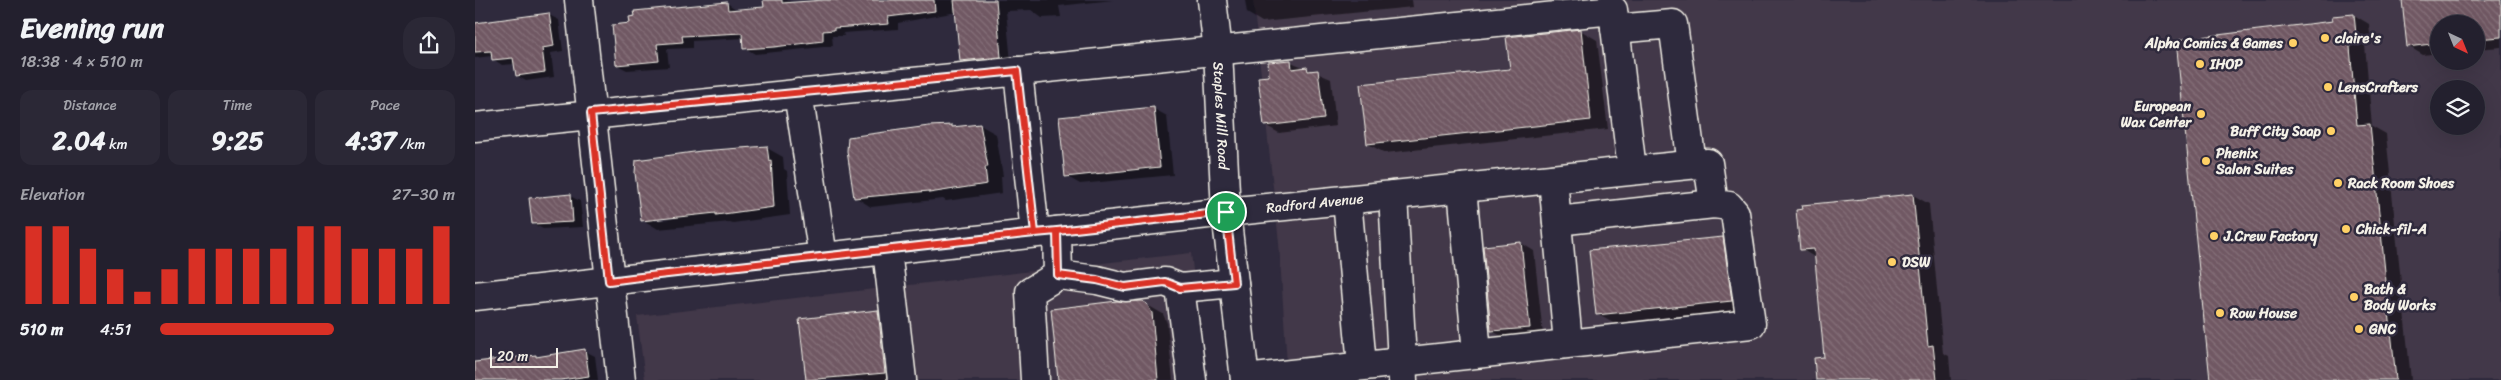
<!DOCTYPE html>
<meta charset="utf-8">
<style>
body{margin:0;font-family:Sriracha,sans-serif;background:#2b2836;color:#f1f3f6;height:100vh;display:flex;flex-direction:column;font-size:19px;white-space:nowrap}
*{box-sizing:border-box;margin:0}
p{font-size:16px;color:#a3a3aa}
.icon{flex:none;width:28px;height:28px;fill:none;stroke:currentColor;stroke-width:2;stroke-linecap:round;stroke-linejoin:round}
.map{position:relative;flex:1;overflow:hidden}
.side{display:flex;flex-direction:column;background:#23202e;width:475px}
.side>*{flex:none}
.needle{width:32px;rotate:137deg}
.controls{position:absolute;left:1955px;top:15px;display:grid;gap:10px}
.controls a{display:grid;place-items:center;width:55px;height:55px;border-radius:50%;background:#23202e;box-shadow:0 5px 20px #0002,0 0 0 1px #403e4a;font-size:25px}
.scale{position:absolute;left:15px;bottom:12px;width:68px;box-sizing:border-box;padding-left:5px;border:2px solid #f4f1e8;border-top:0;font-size:14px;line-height:18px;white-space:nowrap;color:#f4f1e8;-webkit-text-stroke:4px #2f2a3d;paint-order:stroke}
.pin{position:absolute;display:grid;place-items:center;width:42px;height:42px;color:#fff;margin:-21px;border:2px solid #fff;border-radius:50%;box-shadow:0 1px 5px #0007}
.round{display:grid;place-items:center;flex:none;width:52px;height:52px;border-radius:20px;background:#2b2836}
.head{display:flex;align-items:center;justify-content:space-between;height:85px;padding:0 20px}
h1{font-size:28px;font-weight:800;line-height:38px}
.metrics{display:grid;grid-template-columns:repeat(3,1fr);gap:8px;height:85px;padding:5px 20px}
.metrics div{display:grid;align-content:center;border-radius:12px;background:#2b2836;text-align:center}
.metrics b{font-size:25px;font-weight:800}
.metrics small{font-size:14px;font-weight:400}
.metrics p{font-size:14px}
.chart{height:140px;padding:10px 20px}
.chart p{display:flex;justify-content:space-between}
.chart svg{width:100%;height:90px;margin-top:5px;stroke:#d93025;stroke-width:6}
ul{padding:0 20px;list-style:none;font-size:16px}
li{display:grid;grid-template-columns:80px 60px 1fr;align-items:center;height:38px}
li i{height:12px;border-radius:6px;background:#d93025}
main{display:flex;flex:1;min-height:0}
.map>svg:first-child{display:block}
.built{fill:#423848;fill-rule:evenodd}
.shadow{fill:#0007;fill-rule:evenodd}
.building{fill:url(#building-back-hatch);stroke:#f4f1e8}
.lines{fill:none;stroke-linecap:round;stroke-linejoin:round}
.minor-casing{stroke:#f4f1e8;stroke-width:31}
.minor{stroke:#2f2a3d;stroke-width:28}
.route-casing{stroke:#fff;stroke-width:10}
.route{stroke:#d93025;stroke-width:6}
.poi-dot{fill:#ffd166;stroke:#2f2a3d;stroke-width:2}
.labels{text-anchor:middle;stroke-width:5;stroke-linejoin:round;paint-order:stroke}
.poi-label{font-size:14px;font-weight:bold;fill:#f4f1e8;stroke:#2f2a3d;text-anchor:start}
.street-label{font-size:14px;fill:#f4f1e8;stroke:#2f2a3d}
</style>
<main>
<section class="side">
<div class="head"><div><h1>Evening run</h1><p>18:38 · 4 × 510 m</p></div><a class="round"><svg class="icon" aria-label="share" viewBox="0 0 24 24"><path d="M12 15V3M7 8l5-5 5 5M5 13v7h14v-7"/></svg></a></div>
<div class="metrics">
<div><p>Distance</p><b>2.04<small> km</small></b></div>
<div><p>Time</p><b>9:25</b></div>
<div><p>Pace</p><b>4:37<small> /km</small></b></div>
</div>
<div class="chart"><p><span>Elevation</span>27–30 m</p>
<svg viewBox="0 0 160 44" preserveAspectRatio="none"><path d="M5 44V6M15 44V6M25 44V17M35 44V27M45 44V38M55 44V27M65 44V17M75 44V17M85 44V17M95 44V17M105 44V6M115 44V6M125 44V17M135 44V17M145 44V17M155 44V6"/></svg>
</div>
<ul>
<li><b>510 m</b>4:51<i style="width:59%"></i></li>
</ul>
</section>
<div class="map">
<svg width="2026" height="380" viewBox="0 0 2026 380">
<defs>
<pattern id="building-back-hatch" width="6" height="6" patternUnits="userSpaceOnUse" patternTransform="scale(1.25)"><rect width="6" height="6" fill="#705863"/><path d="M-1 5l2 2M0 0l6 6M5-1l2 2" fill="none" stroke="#857079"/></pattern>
</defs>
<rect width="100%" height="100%" fill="#2f2a3d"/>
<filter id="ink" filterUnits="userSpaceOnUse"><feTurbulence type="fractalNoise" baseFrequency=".02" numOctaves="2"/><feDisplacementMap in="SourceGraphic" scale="10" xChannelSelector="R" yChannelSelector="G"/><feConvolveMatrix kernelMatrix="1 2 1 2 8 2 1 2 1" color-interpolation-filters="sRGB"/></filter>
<g filter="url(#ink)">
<!-- built -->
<g class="built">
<path d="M778 0H2026V380H813L804 243ZM1964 24H2001V61H1964ZM1964 89H2001V126H1964Z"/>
<path d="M716 253 731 380H170L162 316Z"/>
</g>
<!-- shadow -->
<g class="shadow">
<path d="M290 0H312L317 3 346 0H638L584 6 586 17 567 18 556 10 531 11 536 62 497 66 486 61 482 12 423 23V29L368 33 369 36H357L358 46 280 54 270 48 269 38 217 41V48L192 49 194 67 152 70 142 65 156 24 252 3 262 10 290 8Z"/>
<path d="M770 0H937L938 7 787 22 772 13Z"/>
<path d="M1928 0H2026V47L2001 49V24H1964V53L1948 55 1933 46Z"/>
<path d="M74 15 84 20 88 51 76 53 79 77 51 81 42 76 40 64 27 65 18 59 17 56 0 58V24Z"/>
<path d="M1879 15 1894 24 1896 44 1890 45 1897 126 1911 134 1936 380H1737L1859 22Z"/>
<path d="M1105 30 1122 40 1133 129 910 153 893 144 1036 70Z"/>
<path d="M816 62 856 79 861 126 804 133 790 125Z"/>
<path d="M679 109 692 116 698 175 605 184 591 176Z"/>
<path d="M505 125 521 134 528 176H526L527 193 471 201 468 199 396 207 380 197 476 126 480 128Z"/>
<path d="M292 148 308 157 309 169 312 171 315 215 258 223 255 222 183 229 168 220ZM201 216 202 218 180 221V218Z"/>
<path d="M1438 195 1454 204 1468 353 1474 356 1476 380H1343L1351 358 1341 258 1326 249Z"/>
<path d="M95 196 105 201 108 227 68 229 58 224Z"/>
<path d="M1247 238 1263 247 1272 309 1138 323 1122 314Z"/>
<path d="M1046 243 1059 251 1068 335 1030 338 1017 331Z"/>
<path d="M667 302 688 314 692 323 698 380H585Z"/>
<path d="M402 311 416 319 422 380H332L325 320Z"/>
<path d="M110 351 120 356 123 380H0V363L61 356 64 358Z"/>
</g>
<!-- building -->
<g class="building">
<path d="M288 0H307V3L349 0H459L460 11 413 17 414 24 359 28V30L348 31V41L299 47 268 49 267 33 207 36 208 42 182 44 184 61 141 65 137 25 155 23 154 17 160 16 159 11 252 2 253 10 289 7Z"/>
<path d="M479 0H521L526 57 485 61Z"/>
<path d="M1927 0H2026V37L2001 39V24H1964V43L1932 47Z"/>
<path d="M74 13 79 46 67 48 70 72 41 76 38 58 17 60 16 51 0 52V23Z"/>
<path d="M1879 14 1881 35 1874 36 1882 125 1895 124 1921 380H1735L1701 40 1858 21 1857 16Z"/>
<path d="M1106 29 1116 120 892 144 885 84 1035 69 1031 37Z"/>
<path d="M816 60 817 69 832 67 833 71 843 70 849 119 789 126 783 77 794 76 793 62Z"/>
<path d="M679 107 685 167 590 177 584 117Z"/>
<path d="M505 124 513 167H510L512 184 454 193V191L379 198 372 151 373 137 454 126 477 125V127Z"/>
<path d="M292 146 294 161 296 160 299 207 241 215V213L166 221 160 173 161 160 226 151Z"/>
<path d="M96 194 98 222 57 224 54 198Z"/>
<path d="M1438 194 1453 346 1458 345 1462 380H1341L1339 358 1349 357 1339 249 1325 250 1321 210 1328 209 1327 205Z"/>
<path d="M1248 237 1257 301 1121 315 1114 250Z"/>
<path d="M1046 242 1055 328 1016 331 1008 246Z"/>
<path d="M642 301H667L672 304 677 313 683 380H583L576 309Z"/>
<path d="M403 310 410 373 331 380 324 319Z"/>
<path d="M110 349 114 376 86 380H0V362L61 355V357Z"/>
</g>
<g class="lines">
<!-- minor casing -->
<g class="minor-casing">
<g id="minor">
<path d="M104 0 146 380"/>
<path id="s1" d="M737 0 743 51 751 212 770 380"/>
<path d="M1140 29 1198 24 1217 164"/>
<path d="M543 71 560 233"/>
<path d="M323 93 348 257"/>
<path d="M0 127 1138 10 1157 170"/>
<path d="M1078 179 1093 343"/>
<path d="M987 188 1002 353"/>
<path d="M918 195 928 380"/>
<path d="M872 200 887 365"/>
<path d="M1082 221 1239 204"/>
<path d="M412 250 427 380"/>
<path d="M583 275 622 280 650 287 690 282 705 288 717 380"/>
<path d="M705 288 759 283"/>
<path id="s2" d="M0 296 751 212 1233 163 1239 204 1254 206 1260 213 1276 324 770 379"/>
<path d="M560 380 555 292 583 275 582 231"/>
</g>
</g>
<!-- minor -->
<use href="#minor" class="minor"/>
</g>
</g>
<g class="lines" filter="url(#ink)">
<!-- route casing -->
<g class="route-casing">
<path id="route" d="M751 212 582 231 560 233 157 278 134 281 116 113 542 71 560 233 582 231 583 275 622 280 650 287 690 282 705 288 759 283 751 212"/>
</g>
<!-- route -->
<use href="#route" class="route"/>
</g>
<!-- markers -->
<g class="poi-dot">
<circle cx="1850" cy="38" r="5"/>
<circle cx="1818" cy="43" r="5"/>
<circle cx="1725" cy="64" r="5"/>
<circle cx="1853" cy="87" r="5"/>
<circle cx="1726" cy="114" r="5"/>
<circle cx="1856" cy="131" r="5"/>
<circle cx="1731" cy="161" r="5"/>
<circle cx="1863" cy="183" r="5"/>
<circle cx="1871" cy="229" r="5"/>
<circle cx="1739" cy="236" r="5"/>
<circle cx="1417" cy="262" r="5"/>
<circle cx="1879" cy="297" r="5"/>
<circle cx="1745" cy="313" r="5"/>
<circle cx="1884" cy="329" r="5"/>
</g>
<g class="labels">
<!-- poi labels -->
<g class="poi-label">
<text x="1860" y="43">claire's</text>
<text x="1808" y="48" text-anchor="end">Alpha Comics &amp; Games</text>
<text x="1735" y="69">IHOP</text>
<text x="1863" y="92">LensCrafters</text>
<text x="1716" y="111" text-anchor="end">European<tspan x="1716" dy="16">Wax Center</tspan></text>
<text x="1846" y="136" text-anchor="end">Buff City Soap</text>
<text x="1741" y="158">Phenix<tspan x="1741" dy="16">Salon Suites</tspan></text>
<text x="1873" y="188">Rack Room Shoes</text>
<text x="1881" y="234">Chick-fil-A</text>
<text x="1749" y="241">J.Crew Factory</text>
<text x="1427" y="267">DSW</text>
<text x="1889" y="294">Bath &amp;<tspan x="1889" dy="16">Body Works</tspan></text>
<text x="1755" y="318">Row House</text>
<text x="1894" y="334">GNC</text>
</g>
<!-- street labels -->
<g class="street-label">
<text dy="5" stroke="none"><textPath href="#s1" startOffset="116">Staples Mill Road</textPath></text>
<text dy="5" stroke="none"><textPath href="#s2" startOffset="845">Radford Avenue</textPath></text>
</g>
</g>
</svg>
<div class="controls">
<a><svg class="needle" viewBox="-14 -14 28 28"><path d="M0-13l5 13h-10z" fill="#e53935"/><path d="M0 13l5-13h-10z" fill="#a3a3aa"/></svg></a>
<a><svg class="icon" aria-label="layers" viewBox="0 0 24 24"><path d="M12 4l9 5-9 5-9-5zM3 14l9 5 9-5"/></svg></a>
</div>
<div class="scale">20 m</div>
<div class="pin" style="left:751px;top:212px;background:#1e9e55"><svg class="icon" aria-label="arrive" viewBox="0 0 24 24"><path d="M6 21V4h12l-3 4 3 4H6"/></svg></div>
</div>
</main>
